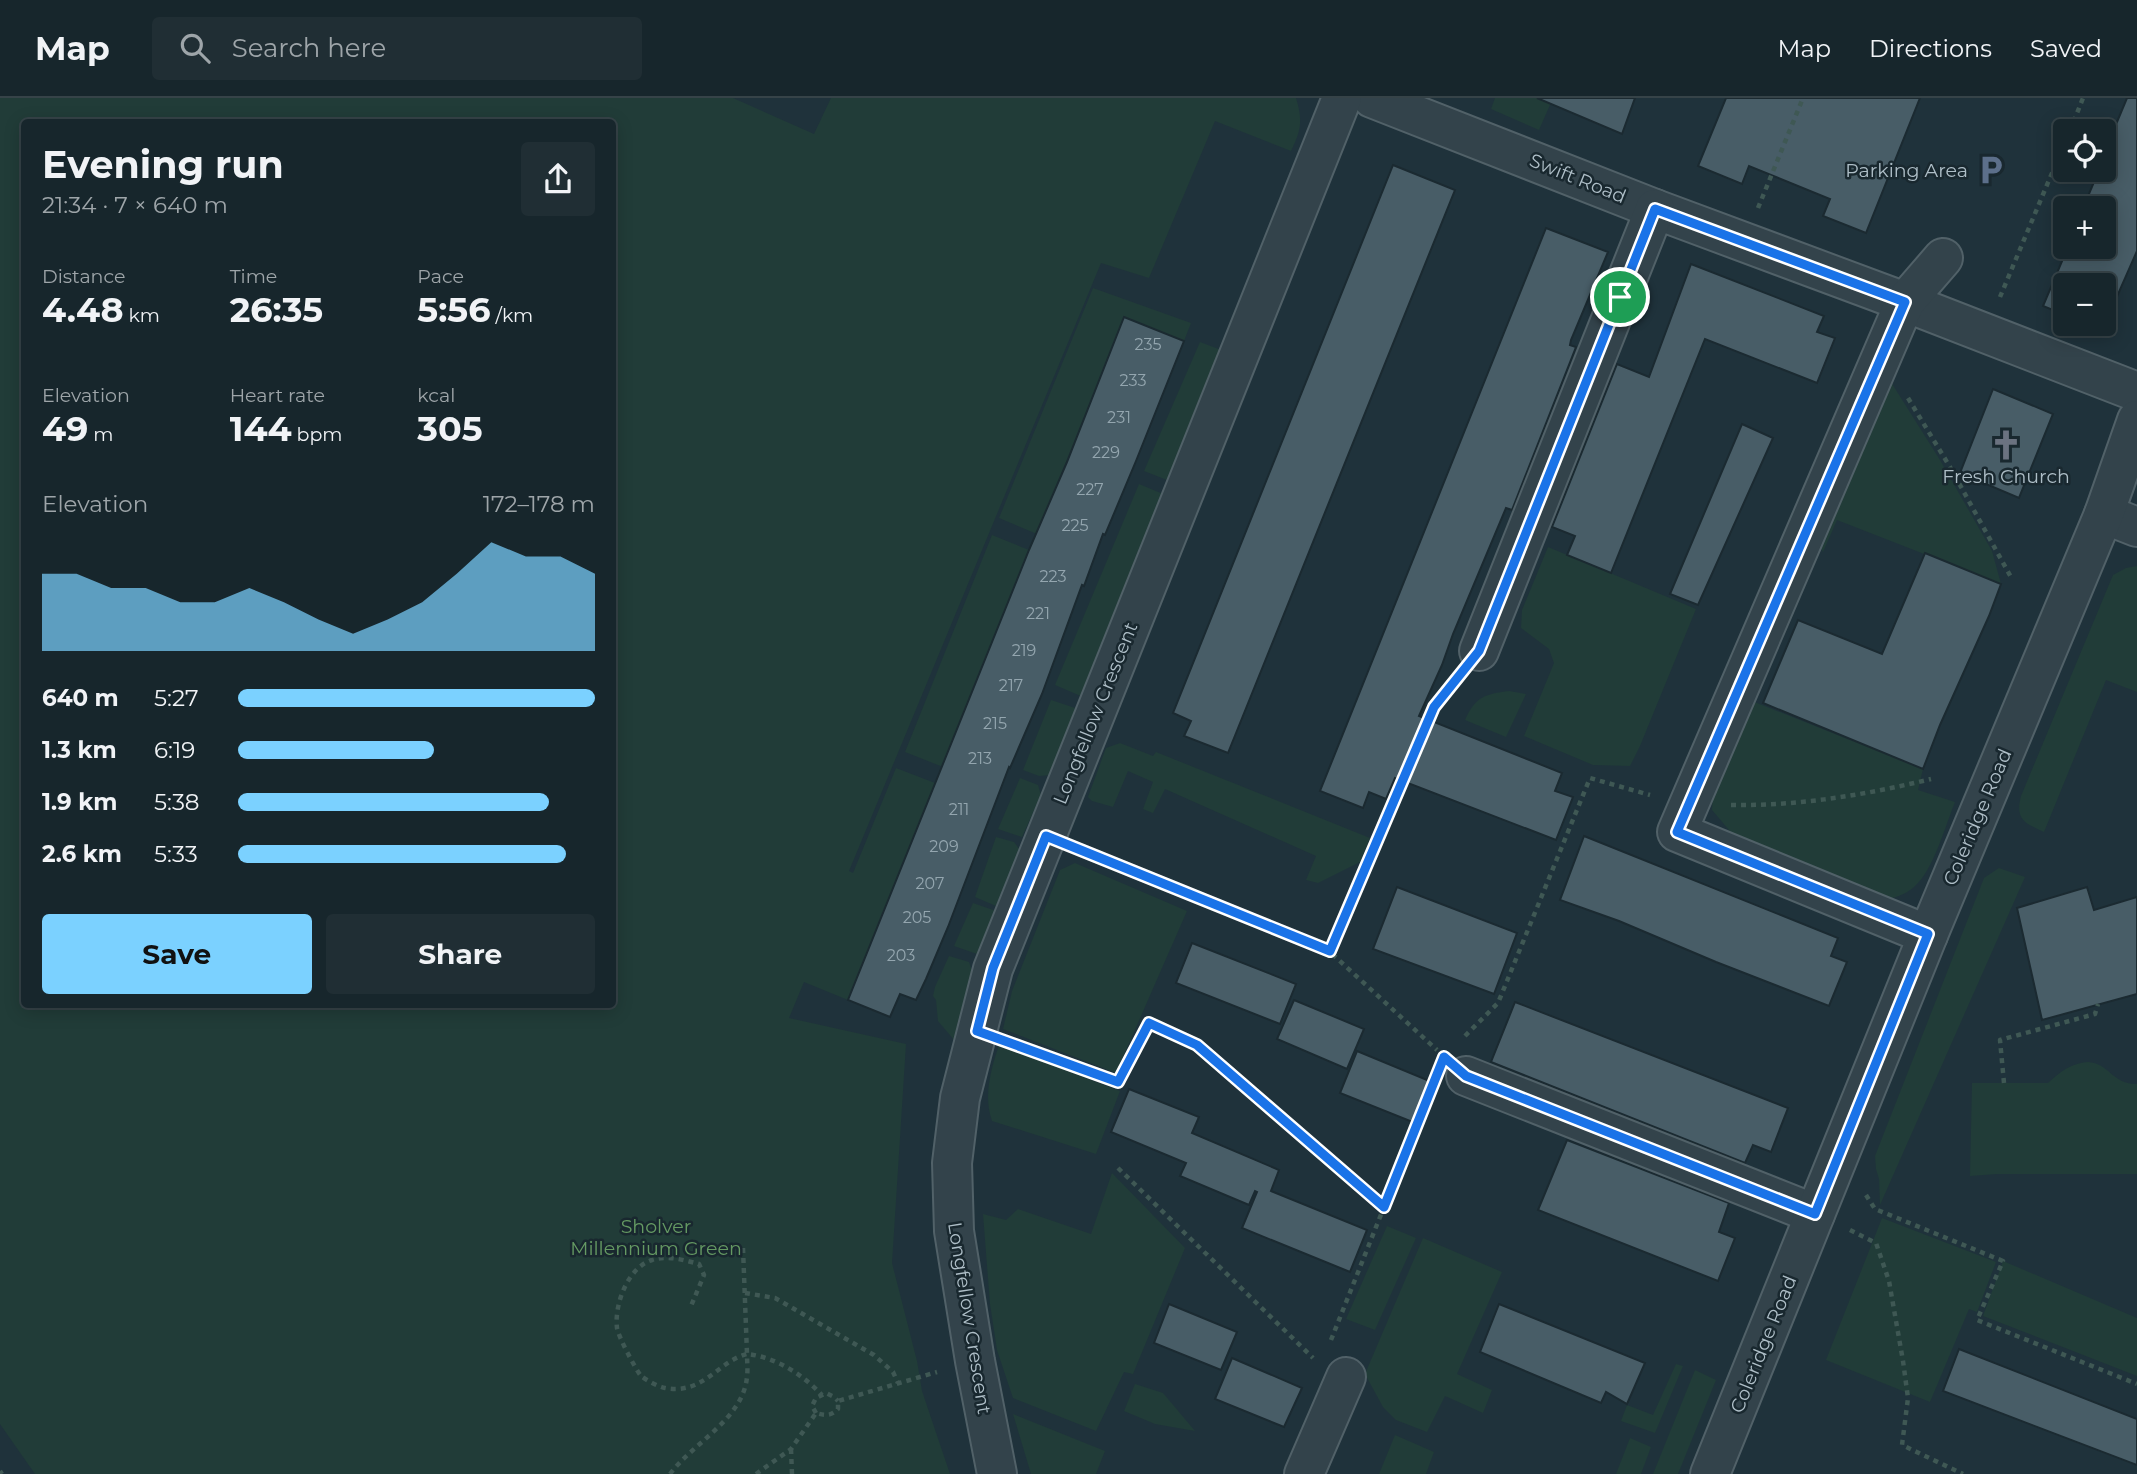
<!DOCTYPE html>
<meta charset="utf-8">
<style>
body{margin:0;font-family:Montserrat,sans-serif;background:#202e34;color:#f1f3f6;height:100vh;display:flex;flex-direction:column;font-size:26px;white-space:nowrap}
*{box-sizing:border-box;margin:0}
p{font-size:23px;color:#9ea5a9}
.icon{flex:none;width:38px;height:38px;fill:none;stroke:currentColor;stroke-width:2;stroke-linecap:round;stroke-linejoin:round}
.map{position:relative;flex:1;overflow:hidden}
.drawer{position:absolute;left:21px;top:21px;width:595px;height:889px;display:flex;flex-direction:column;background:#17262c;border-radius:7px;box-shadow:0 4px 18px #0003,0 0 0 2px #364348}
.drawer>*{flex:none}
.fabs{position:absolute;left:2053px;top:21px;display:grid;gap:14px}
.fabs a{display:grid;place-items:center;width:63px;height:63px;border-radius:7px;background:#17262c;box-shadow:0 4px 18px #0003,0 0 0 2px #364348;font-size:35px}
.pin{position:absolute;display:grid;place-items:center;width:60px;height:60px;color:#fff;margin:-30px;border:4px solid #fff;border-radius:50%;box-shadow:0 2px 7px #0007}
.round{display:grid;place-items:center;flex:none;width:74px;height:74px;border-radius:7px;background:#202e34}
.head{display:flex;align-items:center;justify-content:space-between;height:119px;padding:0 21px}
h1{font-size:38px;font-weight:700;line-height:52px}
.figures{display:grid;grid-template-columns:repeat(3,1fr);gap:10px;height:119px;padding:7px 21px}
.figures div{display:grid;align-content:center}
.figures b{font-size:35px;font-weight:700}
.figures small{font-size:19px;font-weight:400}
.figures p{font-size:19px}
.chart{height:196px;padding:14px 21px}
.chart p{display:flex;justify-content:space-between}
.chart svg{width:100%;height:126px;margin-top:7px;fill:#7bd1ff;opacity:.7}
.action{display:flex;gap:14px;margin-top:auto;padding:14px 21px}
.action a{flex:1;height:80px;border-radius:7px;background:#7bd1ff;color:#111;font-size:28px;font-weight:700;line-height:80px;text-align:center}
.action a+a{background:#202e34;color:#f1f3f6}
ul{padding:0 21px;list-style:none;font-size:23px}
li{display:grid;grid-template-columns:112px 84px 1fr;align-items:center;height:52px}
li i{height:18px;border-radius:9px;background:#7bd1ff}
header{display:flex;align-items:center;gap:42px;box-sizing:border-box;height:98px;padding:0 35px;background:#17262c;border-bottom:2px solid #364348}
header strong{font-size:33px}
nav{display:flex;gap:38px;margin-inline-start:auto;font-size:24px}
.search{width:490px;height:63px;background:#202e34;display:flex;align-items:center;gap:18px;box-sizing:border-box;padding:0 24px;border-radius:7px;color:#9ea5a9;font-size:26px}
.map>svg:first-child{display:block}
.green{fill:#213c38;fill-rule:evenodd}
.building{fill:#485d67;stroke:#1b2a31;stroke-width:2}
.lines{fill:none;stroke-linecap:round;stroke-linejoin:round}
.minor-casing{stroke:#516168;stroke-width:42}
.path{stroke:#3f5854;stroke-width:4.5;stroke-dasharray:5 5;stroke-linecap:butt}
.minor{stroke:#33434b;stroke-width:38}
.route-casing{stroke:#fff;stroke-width:14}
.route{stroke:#1a73e8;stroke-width:9}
.labels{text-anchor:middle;stroke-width:5;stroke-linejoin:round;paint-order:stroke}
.number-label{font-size:16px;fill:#94a6af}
.poi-label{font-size:19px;fill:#aebec7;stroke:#19282f;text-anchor:end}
.street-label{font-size:19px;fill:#aebec7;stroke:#19282f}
.park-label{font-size:19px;fill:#659a63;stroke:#19282f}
</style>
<header>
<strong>Map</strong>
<div class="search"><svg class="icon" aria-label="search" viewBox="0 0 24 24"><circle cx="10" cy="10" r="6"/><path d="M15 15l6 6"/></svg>Search here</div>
<nav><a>Map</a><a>Directions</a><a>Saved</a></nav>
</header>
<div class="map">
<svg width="2137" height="1376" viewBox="0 0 2137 1376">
<rect width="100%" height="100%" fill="#1f323b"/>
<!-- green -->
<g class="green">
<path d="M0 0H733L814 36 831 0H1296C1303 22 1301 33 1291 53L1215 23 1149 180 1101 165 849 773 853 775 896 670 935 685 848 902 804 884 789 920 906 946 892 1165 917 1263 922 1293 950 1376H35L0 1326ZM24 24H612V906H24Z"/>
<path d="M1495 0H1553L1539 32 1491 11Z"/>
<path d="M1093 190 1191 225 1184 243 1124 220 1037 436 999 420Z"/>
<path d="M1200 244 1224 253 1167 382 1144 373Z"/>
<path d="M1884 273 1940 362 1992 453 2001 486 1837 422 1823 454 1814 438Z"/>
<path d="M1139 386 1163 396 1083 599 1055 587Z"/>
<path d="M992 437 1029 452 943 669 905 654Z"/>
<path d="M1548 449 1696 511 1640 648 1630 668 1593 667 1524 638 1554 565 1549 551 1521 530 1522 512Z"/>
<path d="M2137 468V594L2106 582 2044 734C2024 725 2015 721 2021 698L2113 477 2126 470Z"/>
<path d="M1509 593 1526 596 1506 639 1465 622C1475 599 1485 596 1509 593Z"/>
<path d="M1051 602 1075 610 1072 629 1051 677 1039 678 1023 672Z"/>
<path d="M1752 603 1923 671 1918 692 1955 704C1946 726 1933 773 1915 788 1908 795 1899 798 1890 801L1740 745 1712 712 1713 694Z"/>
<path d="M1120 645 1153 658 1156 654 1370 740 1360 764 1318 785 1306 782 1316 758 1165 691 1153 715 1143 711 1153 684 1128 673 1113 709 1092 703 1088 699 1106 650Z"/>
<path d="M1020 680 1038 687 1041 697 1022 739 998 731Z"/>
<path d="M996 739 1014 744 1020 752 996 808 975 799Z"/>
<path d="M1075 765 1187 813 1116 975 1003 931 1012 893 1060 772Z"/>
<path d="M1999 770 2025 779 1880 1107 1879 1081 1876 1071 1875 1058 1984 780Z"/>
<path d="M973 805 996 813 977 856 954 848Z"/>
<path d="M949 858 969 864 972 873 955 943 938 923 936 902 933 898 935 889Z"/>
<path d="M999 947 1120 993 1096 1056 992 1023C983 998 991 971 999 947Z"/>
<path d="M2088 964C2109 965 2113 987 2137 986V1076H1997L1970 1078 1972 985H2048C2060 974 2071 965 2088 964Z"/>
<path d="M1112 1075 1185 1150 1133 1276 1124 1274 1096 1333 1013 1300 997 1252 990 1206 983 1116 1006 1122 1018 1111 1091 1136Z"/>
<path d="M1882 1120 1996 1164 1977 1214 1969 1211 1930 1304 1826 1262Z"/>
<path d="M1387 1128 1416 1140 1375 1232 1346 1221Z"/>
<path d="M1423 1140 1502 1174 1457 1276 1492 1292 1483 1315 1445 1298 1427 1334 1396 1322 1383 1309 1365 1276Z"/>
<path d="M2003 1163 2137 1220V1278L1983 1218Z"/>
<path d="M1676 1266 1683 1268 1655 1335 1621 1323 1627 1307 1653 1317Z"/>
<path d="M1695 1272 1716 1282 1678 1376H1653Z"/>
<path d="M1135 1286 1163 1295 1195 1333 1155 1326 1124 1313Z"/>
<path d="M1013 1316 1105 1353 1096 1376H1031Z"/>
<path d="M1395 1337 1434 1354 1426 1376H1379Z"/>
<path d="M1630 1340 1651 1349 1641 1376H1616Z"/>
</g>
<!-- building -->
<g class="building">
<path d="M1537 0H1635L1622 36Z"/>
<path d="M1726 0H1920L1866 135 1823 118 1830 101 1749 68 1742 86 1698 68Z"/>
<path d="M2127 0H2137V153L2112 210 2104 206V187H2065V217L2043 208 2068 149H2104V110H2083L2099 72H2104V55Z"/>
<path d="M1393 67 1455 92 1228 655 1184 638 1191 623 1173 615Z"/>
<path d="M1546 130 1608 154 1571 242 1570 247 1576 249 1512 412 1506 410 1453 536 1442 567 1419 618 1562 675 1555 693 1573 699 1556 742 1395 680 1386 701 1369 694 1363 710 1320 693Z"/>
<path d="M1691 166 1824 218 1817 234 1835 240 1817 285 1705 241 1611 475 1567 457 1575 438 1552 429 1617 266 1649 279Z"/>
<path d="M1124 219 1184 243 1136 363 1105 437 1103 436 1084 488 1082 487 1042 596 1010 670 1009 669 948 829 926 881 916 902 900 896 890 919 848 902 1029 452 1067 364Z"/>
<path d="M1993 291 2053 316 2019 400 1960 375Z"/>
<path d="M1742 326 1773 340 1698 507 1670 496Z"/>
<path d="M1925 455 2001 486 1989 518 1940 627 1923 671 1763 605 1798 522 1882 556Z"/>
<path d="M1584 738 1838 840 1831 858 1847 864 1829 908 1716 864 1619 823 1560 802Z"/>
<path d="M1397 789 1517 835 1494 896 1373 851Z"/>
<path d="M2087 789 2094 812 2137 799V896L2042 922 2017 810Z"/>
<path d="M1192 845 1296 886 1280 926 1176 885Z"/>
<path d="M1294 902 1364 931 1347 971 1277 941Z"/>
<path d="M1515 904 1788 1010 1771 1054 1753 1047 1745 1065 1491 964Z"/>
<path d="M1357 953 1432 984 1415 1025 1340 995Z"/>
<path d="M1129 991 1199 1019 1192 1035 1279 1072 1271 1093 1367 1132 1350 1174 1242 1130 1257 1094 1255 1093 1249 1107 1180 1078 1186 1065 1111 1034Z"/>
<path d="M1567 1042 1729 1105 1719 1134 1735 1140 1718 1183 1538 1112Z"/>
<path d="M1169 1206 1237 1234 1221 1272 1154 1245Z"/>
<path d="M1499 1206 1645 1265 1627 1306 1606 1294 1601 1305 1480 1254Z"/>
<path d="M1959 1251 2137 1321V1367L1943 1293Z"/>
<path d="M1232 1260 1302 1290 1284 1329 1215 1301Z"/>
</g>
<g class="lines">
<!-- minor casing -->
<g class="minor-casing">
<g id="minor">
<path d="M1372 0 1655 111 1905 204 2137 294"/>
<path d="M2104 416 2137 429"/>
<path d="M1479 553 1655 111"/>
<path d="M1928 837 1677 734 1905 204 1943 160"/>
<path d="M1466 978 1815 1116"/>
<path d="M997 1376 975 1263 954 1133 952 1065 960 1000 993 871 1342 0"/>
<path d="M1304 1376 1346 1279"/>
<path d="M1710 1376 1928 837 2104 416 2137 322"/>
</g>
</g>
<!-- path -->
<g class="path">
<path d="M2070 33 2083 0"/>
<path d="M1758 110 1803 0"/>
<path d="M2000 199 2065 44"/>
<path d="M1908 300 1950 369 2012 481"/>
<path d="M1731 707C1799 708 1865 697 1931 681"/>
<path d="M1083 753 1330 854 1437 952"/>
<path d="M1330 854 1434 609 1455 582"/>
<path d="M1465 938 1498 905 1590 680 1650 697"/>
<path d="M1012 945 1118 984 1149 924 1197 947 1384 1109 1430 995"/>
<path d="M2004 985 2000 942 2095 916 2098 906"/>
<path d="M1118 1070 1313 1260"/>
<path d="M1866 1097 1875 1111 2003 1163 1977 1222 2137 1286"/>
<path d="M1850 1132 1876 1145 1889 1183 1903 1263 1908 1300 1902 1347 1963 1376"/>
<path d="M743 1150 747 1256C776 1259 803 1277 822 1297"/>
<path d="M745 1195 775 1200 874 1257 893 1274 898 1285"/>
<path d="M1331 1242 1384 1109"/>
<path d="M816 1315 812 1308 816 1300 826 1295 834 1299 838 1303"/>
<path d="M791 1351 792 1376"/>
<path d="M0 1373 2 1376"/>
<path d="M670 1376C694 1344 743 1321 747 1279 748 1271 747 1264 747 1256 718 1263 704 1297 665 1290 659 1289 646 1282 641 1278 636 1272 618 1238 617 1230 614 1207 628 1169 652 1162 667 1157 684 1162 699 1166L704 1177 691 1208"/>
<path d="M756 1376 791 1351 816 1315C826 1318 831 1318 838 1311V1303L937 1274"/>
</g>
<!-- minor -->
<use href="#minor" class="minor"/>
</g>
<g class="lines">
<!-- route casing -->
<g class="route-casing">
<path id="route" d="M1655 111 1905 204 1677 734 1928 836 1815 1116 1466 978 1444 959 1384 1109 1197 947 1149 925 1118 984 977 933 993 870 1046 738 1330 853 1434 609 1479 553Z"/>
</g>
<!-- route -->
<use href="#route" class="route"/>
</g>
<!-- icons -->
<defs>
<g id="parking-bare" transform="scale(2.415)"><path d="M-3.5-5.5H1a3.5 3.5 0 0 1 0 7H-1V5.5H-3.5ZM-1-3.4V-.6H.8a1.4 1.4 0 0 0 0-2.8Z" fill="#5c6f8a" stroke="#19282f" stroke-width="2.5" paint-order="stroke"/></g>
<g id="church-bare" transform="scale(2.415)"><path d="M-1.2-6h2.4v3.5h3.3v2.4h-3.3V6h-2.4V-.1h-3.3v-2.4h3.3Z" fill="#6b7280" stroke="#19282f" stroke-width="2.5" paint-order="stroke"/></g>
</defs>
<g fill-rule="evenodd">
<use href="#parking-bare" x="1991" y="72"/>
<use href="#church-bare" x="2006" y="347"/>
</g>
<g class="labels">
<!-- number labels -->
<g class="number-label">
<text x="1148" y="252">235</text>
<text x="1133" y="288">233</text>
<text x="1119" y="325">231</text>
<text x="1106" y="360">229</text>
<text x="1090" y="397">227</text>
<text x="1075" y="433">225</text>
<text x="1053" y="484">223</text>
<text x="1038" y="521">221</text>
<text x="1024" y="558">219</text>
<text x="1011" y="593">217</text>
<text x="995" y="631">215</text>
<text x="980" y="666">213</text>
<text x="959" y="717">211</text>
<text x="944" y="754">209</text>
<text x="930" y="791">207</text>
<text x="917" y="825">205</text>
<text x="901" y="863">203</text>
</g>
<!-- poi labels -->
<g class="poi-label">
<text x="1968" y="79">Parking Area</text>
<text x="2006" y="385" text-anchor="middle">Fresh Church</text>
</g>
<!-- street labels -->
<g class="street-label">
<text transform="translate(1578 80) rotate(22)" y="7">Swift Road</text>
<text transform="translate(1095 615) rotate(-68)" y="7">Longfellow Crescent</text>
<text transform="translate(1977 719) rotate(-67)" y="7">Coleridge Road</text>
<text transform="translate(970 1220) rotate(81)" y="7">Longfellow Crescent</text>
<text transform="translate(1763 1246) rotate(-68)" y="7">Coleridge Road</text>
</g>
<!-- park labels -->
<g class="park-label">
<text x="656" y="1135">Sholver<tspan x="656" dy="22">Millennium Green</tspan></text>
</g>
</g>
</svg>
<div class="fabs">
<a><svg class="icon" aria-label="locate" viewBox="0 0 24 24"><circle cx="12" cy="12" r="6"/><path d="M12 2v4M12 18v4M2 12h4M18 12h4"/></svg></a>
<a>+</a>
<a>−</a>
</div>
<div class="pin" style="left:1620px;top:199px;background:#1e9e55"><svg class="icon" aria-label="arrive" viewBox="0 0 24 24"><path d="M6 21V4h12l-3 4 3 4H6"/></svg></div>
<section class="drawer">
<div class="head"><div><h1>Evening run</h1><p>21:34 · 7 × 640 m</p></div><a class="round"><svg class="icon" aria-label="share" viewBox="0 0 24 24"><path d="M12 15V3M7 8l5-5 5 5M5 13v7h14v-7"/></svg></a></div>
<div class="figures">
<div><p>Distance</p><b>4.48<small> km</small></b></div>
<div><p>Time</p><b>26:35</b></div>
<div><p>Pace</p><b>5:56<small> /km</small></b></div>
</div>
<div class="figures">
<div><p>Elevation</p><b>49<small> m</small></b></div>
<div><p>Heart rate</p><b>144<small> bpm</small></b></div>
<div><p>kcal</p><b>305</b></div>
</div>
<div class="chart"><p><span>Elevation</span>172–178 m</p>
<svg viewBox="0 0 160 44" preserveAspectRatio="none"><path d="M0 44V17L10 17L20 22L30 22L40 27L50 27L60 22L70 27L80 33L90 38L100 33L110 27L120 17L130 6L140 11L150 11L160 17V44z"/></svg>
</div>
<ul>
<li><b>640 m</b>5:27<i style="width:100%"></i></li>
<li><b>1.3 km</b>6:19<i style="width:55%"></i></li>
<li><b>1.9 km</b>5:38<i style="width:87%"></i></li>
<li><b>2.6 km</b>5:33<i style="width:92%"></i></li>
</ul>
<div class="action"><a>Save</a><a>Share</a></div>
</section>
</div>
